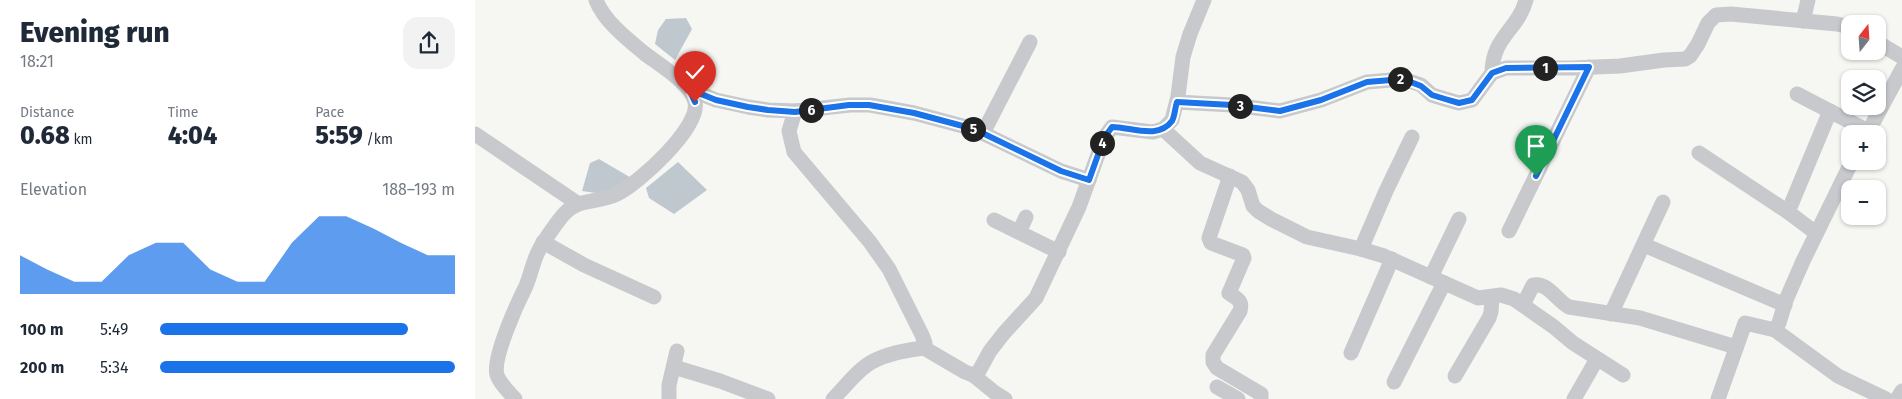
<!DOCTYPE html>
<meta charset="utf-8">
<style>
body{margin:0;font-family:"Fira Sans",sans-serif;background:#f2f2f3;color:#1f2937;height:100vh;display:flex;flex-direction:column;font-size:19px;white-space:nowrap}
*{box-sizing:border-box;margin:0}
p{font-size:16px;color:#747a83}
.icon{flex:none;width:28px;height:28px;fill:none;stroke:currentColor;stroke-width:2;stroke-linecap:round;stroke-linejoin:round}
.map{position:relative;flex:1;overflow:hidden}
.panel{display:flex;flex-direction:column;background:#fff;width:475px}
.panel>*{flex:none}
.needle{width:32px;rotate:17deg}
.buttons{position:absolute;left:1366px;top:15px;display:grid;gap:10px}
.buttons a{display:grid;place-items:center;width:45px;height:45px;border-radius:10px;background:#fff;box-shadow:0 1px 4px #0004;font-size:25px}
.pin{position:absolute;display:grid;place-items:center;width:42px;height:42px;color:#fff;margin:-51px -21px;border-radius:50% 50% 50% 0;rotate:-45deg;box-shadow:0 0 5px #0007}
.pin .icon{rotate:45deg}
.km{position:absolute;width:25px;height:25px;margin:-12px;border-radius:50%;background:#222;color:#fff;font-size:14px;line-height:25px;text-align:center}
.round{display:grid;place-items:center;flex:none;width:52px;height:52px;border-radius:15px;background:#f2f2f3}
.summary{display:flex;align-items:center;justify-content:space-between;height:85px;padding:0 20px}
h1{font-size:28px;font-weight:800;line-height:38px}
.figures{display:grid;grid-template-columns:repeat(3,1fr);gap:8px;height:85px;padding:5px 20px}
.figures div{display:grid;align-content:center}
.figures b{font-size:25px;font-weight:800}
.figures small{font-size:14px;font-weight:400}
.figures p{font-size:14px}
.chart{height:140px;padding:10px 20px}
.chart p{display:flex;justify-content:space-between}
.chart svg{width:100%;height:90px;margin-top:5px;fill:#1a73e8;opacity:.7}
ul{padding:0 20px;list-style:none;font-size:16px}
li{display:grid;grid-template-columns:80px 60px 1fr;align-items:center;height:38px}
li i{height:12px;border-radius:6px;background:#1a73e8}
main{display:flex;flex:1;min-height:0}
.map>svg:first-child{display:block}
.water{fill:#c0c8cf}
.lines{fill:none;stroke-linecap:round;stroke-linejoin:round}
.minor{stroke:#c7c9cd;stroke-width:15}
.route-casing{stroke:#fff;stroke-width:10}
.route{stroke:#1a73e8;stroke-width:6}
</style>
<main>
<section class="panel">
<div class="summary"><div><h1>Evening run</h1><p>18:21</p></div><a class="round"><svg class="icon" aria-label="share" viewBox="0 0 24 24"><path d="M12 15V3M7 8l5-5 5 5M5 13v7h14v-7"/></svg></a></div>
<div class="figures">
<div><p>Distance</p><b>0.68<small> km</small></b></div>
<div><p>Time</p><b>4:04</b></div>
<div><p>Pace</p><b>5:59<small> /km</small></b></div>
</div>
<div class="chart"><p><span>Elevation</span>188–193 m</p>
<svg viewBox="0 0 160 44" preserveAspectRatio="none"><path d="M0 44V25L10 32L20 38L30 38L40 25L50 19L60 19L70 32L80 38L90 38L100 19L110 6L120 6L130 12L140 19L150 25L160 25V44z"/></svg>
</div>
<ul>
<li><b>100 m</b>5:49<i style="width:84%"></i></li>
<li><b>200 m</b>5:34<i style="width:100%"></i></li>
</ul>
</section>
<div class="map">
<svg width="1427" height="399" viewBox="0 0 1427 399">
<rect width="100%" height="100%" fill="#f6f7f3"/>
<!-- water -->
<g class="water">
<path d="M211 18 217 29 200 60 180 44 183 30 191 19Z"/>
<path d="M124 159 158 179 128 194 107 191 115 163Z"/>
<path d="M203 162 232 190 199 214 174 198 171 188Z"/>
</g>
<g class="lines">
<!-- minor -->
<g class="minor">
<path d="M1328 21 1333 0"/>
<path d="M1402 42 1427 57"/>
<path d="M1017 73C1017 37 1043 30 1051 0"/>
<path d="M217 93 226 94 241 100 273 107 293 110 320 111 375 105H395L439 113 499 129 586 171 614 180"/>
<path d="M1322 94 1393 131"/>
<path d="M702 102 757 105 805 111 846 100 892 82 928 79 946 85 957 95 970 99 984 103 997 100 1017 73 1031 68H1097L1145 66 1189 60 1210 59 1215 56 1223 44 1233 23 1241 15 1256 14 1362 24 1375 27"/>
<path d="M320 111 314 131 319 152 395 242 414 269 447 335 450 343 449 348"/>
<path d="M688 129 725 163 767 182 773 190 778 206 783 211 796 219 832 237 886 249 909 256 1003 298 1026 295 1039 299 1079 327 1098 343 1148 375"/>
<path d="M508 133 555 42"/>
<path d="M0 134 102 203"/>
<path d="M1392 134 1427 69"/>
<path d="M1224 153 1313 212"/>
<path d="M755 176 734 238 736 243 768 255 769 258 754 293C762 299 768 300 765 311L738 355V362L742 368 786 394V399"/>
<path d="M519 220 584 252"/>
<path d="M1034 231 1114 67"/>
<path d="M544 232 551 217"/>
<path d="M1341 233 1313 212 1355 111"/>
<path d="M68 242 109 265 179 297"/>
<path d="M1169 245 1310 305"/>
<path d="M886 249 911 191 937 137"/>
<path d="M956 277 984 219"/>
<path d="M1048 305 1058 285C1073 282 1082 301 1094 307L1165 318 1261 347"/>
<path d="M1136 314 1188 202"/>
<path d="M1300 330 1304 323 1311 300 1328 261 1377 161"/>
<path d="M876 353 917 259"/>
<path d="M199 367 245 381 293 399"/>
<path d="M498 375 519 392 530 399"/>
<path d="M980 376 1014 318 1016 312 1017 297"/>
<path d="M919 382 969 283"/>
<path d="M742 387 763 399"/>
<path d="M40 399C34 392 25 384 22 375 17 358 43 302 51 286 56 274 58 261 64 250 68 242 84 219 90 213 104 198 124 203 142 194 163 184 226 127 220 102 216 83 183 64 169 53 152 39 129 21 121 0"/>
<path d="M194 399V385L202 351"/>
<path d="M358 399C369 388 379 374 392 365 406 355 432 350 449 348L490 372 498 375 504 371 515 351 529 333 561 298 604 207 629 138 637 127 678 132 688 129 697 120 703 96 708 57 715 34 729 0"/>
<path d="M1099 399 1122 359"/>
<path d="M1243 399 1270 323 1300 330 1363 376 1411 399"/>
<path d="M1422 399 1427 391"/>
</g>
</g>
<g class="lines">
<!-- route casing -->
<g class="route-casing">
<path id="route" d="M220 102 216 93 226 94 241 100 273 107 293 110 320 112 374 105H394L439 113 499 129 586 171 614 180 629 138 637 127C656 127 683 140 697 121 700 116 700 107 702 102L757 105 805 111 846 100 892 82 928 79 946 86 957 95 970 99 984 103 997 100 1017 73 1031 68 1114 67 1061 176"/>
</g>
<!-- route -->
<use href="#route" class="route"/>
</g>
</svg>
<div class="buttons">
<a><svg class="needle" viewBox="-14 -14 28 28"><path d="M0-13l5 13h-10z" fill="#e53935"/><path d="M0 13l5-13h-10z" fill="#747a83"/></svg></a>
<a><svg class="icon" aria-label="layers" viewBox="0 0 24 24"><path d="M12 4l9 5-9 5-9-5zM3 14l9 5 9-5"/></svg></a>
<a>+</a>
<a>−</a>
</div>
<div class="pin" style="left:1061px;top:176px;background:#1e9e55"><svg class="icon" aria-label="arrive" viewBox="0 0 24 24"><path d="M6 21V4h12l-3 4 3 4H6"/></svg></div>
<div class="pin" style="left:220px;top:102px;background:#d93025"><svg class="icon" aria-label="check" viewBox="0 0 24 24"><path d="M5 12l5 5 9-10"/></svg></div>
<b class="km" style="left:1070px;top:68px">1</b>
<b class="km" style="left:925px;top:79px">2</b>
<b class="km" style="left:765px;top:106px">3</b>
<b class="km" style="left:627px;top:143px">4</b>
<b class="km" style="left:498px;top:129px">5</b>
<b class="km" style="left:336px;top:110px">6</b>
</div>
</main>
